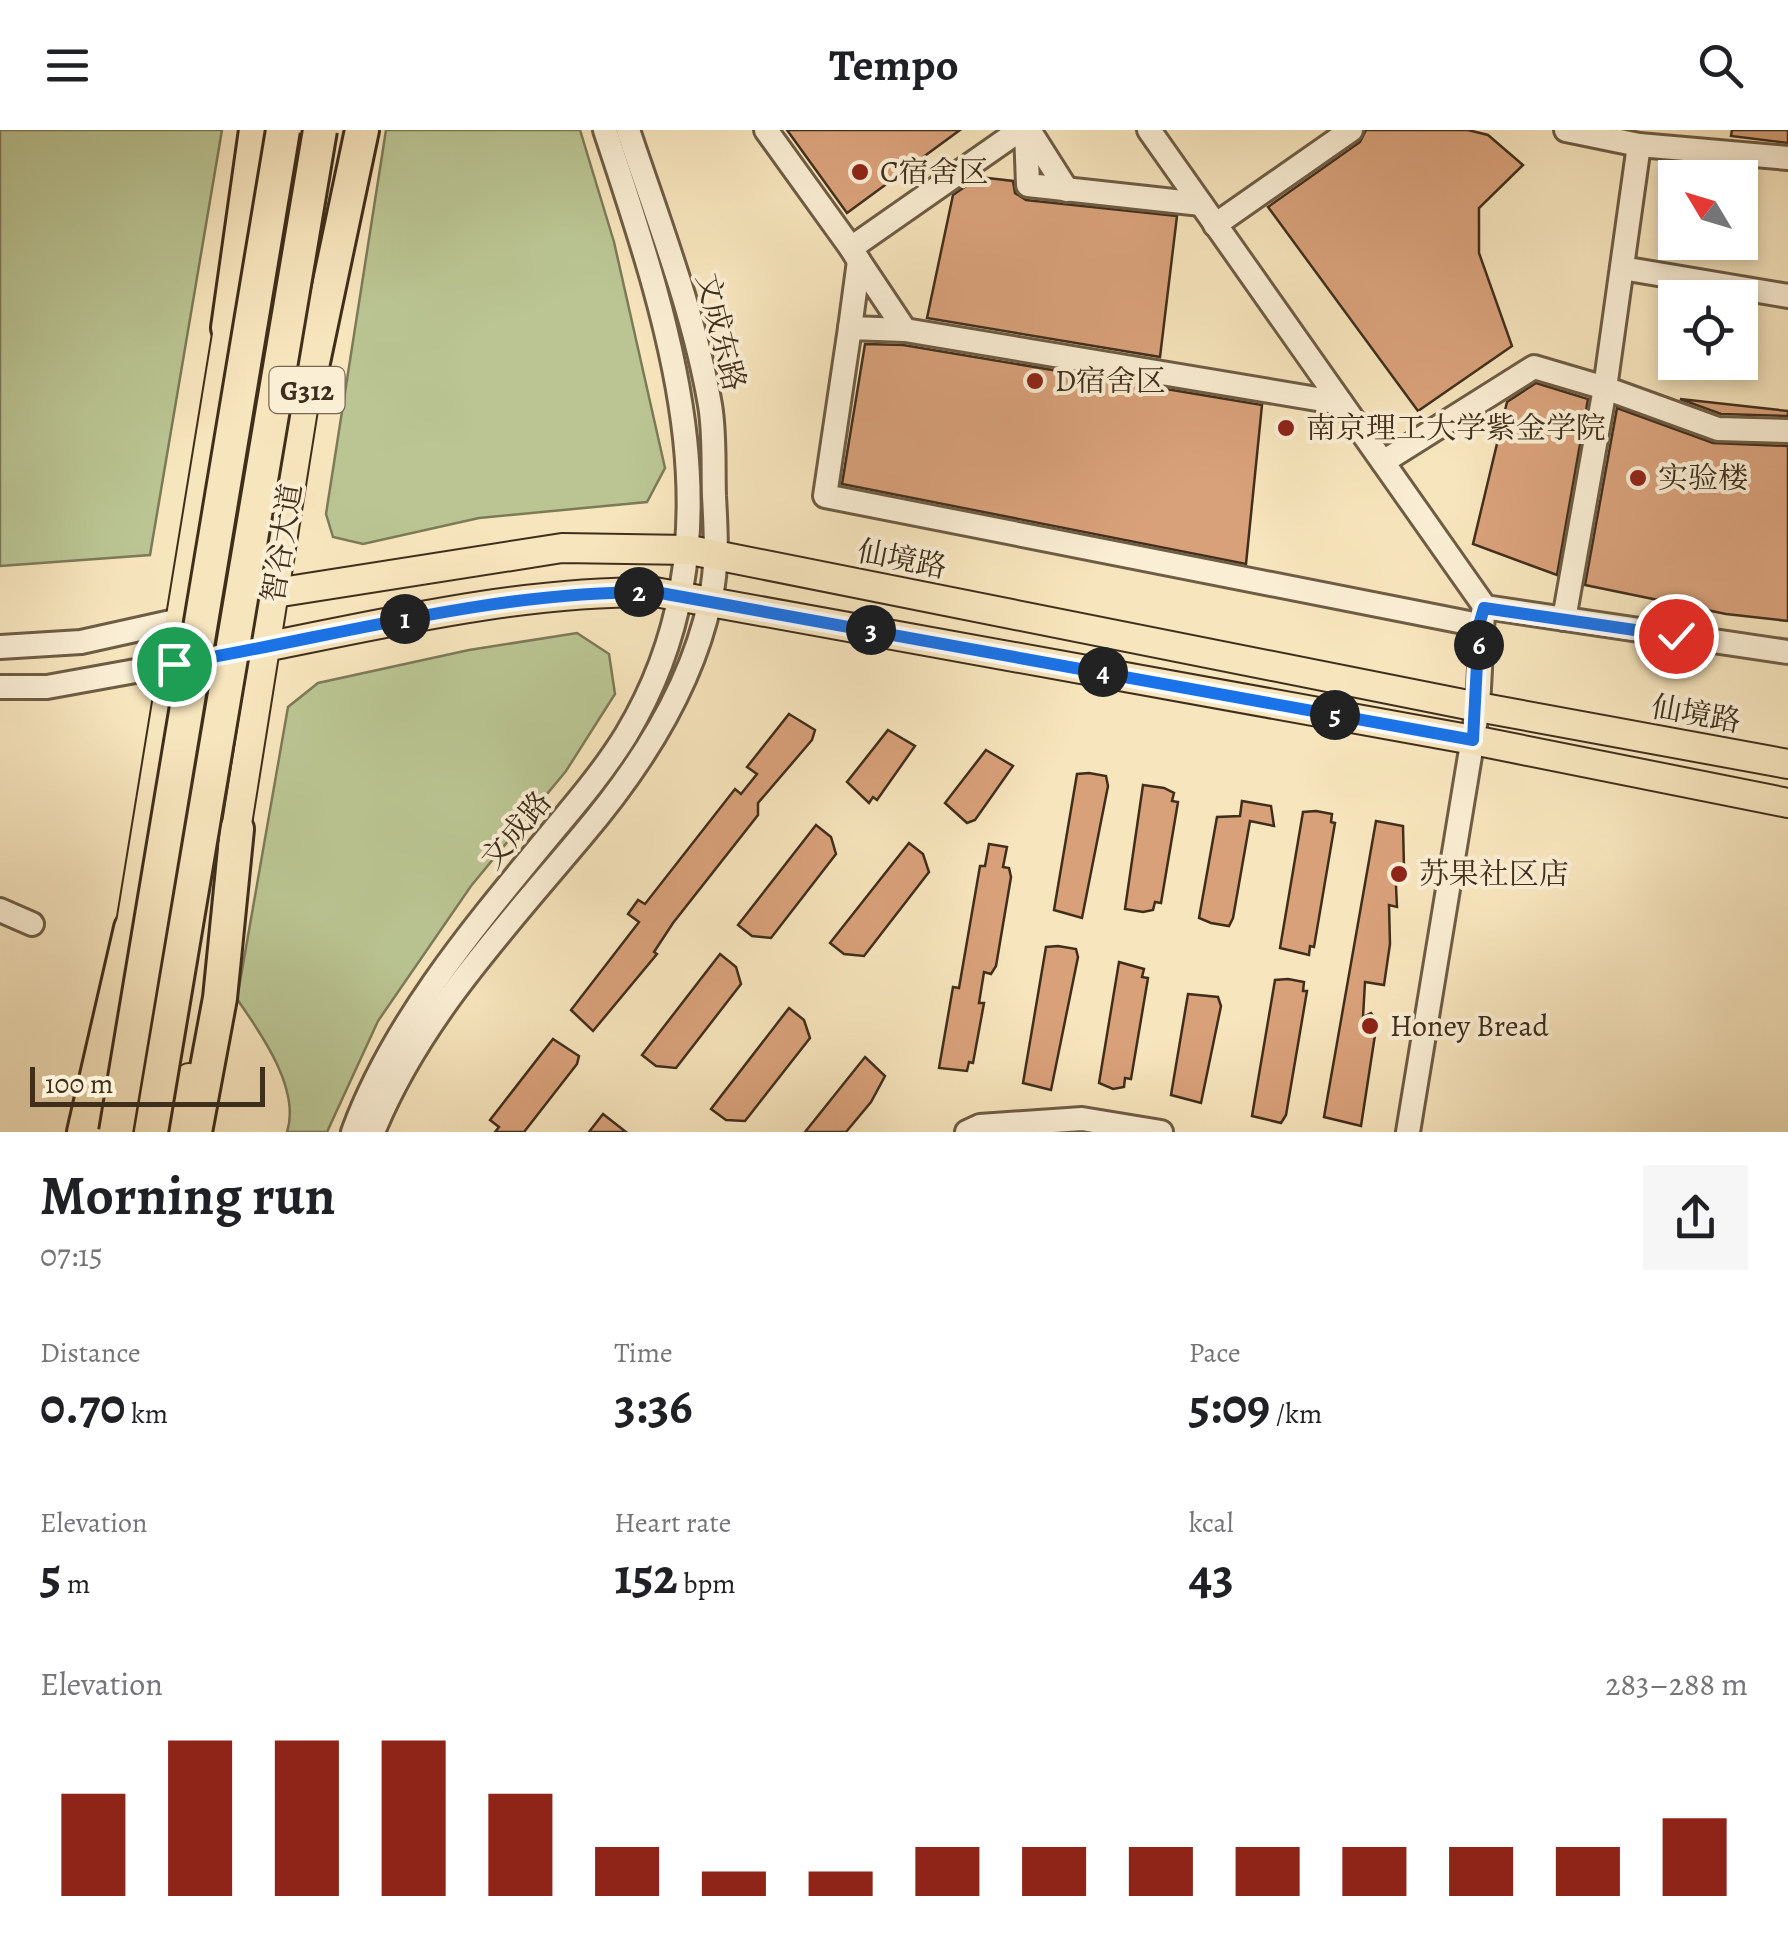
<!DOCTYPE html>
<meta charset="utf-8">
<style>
body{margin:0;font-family:Alegreya,"Noto Serif SC",serif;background:#f6f6f6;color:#202124;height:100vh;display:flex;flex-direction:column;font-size:38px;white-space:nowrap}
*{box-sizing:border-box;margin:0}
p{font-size:32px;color:#757577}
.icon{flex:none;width:55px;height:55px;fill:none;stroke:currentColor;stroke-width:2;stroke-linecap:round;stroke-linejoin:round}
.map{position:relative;height:1002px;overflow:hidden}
.drawer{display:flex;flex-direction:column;background:#fff;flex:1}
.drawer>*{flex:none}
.needle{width:65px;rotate:308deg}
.controls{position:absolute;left:1658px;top:30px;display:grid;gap:20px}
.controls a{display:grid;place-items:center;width:100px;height:100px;border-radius:0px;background:#fff;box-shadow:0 5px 15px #0003;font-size:50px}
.scale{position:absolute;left:30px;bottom:25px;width:235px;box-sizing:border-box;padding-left:10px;border:5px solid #402e1c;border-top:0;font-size:28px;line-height:35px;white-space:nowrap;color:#402e1c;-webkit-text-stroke:8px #faeed4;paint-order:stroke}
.pin{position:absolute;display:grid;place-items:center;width:85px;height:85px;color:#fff;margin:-42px;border:5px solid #fff;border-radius:50%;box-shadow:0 2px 10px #0007}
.km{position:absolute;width:50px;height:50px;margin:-25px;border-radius:50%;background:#222;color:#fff;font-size:28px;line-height:50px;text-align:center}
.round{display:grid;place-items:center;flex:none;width:105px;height:105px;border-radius:0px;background:#f6f6f6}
.overview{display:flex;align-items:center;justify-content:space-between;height:170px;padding:0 40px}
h1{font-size:55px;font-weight:600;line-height:75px}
.figures{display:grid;grid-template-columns:repeat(3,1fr);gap:15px;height:170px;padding:10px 40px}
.figures div{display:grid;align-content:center}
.figures b{font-size:50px;font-weight:600}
.figures small{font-size:28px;font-weight:400}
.figures p{font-size:28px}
.chart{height:280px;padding:20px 40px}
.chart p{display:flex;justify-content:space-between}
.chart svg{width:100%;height:180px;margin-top:10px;stroke:#8f2418;stroke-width:6}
header{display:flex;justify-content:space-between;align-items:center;height:130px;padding:0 40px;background:#fff;font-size:45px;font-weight:600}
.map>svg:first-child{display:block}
.green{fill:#bac593;stroke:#7d7a58;stroke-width:2.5}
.building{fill:#d9a17a;stroke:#402e1c;stroke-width:2.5}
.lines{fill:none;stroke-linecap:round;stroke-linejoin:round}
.minor-casing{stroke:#6e5c44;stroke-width:28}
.major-casing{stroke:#402e1c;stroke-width:32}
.highway-casing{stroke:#402e1c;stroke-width:38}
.minor{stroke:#faeed4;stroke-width:22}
.major{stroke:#f7e5bd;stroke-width:28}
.highway{stroke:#f7e5bd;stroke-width:32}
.highway-bridge-casing{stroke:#402e1c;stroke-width:38;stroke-linecap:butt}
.highway-bridge{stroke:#f7e5bd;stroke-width:32}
.route-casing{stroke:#fff;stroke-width:20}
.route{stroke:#1a73e8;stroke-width:12}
.poi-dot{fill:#8f2418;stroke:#faeed4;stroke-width:4}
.labels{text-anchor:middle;stroke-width:8;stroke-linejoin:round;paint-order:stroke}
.shield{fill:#faeed4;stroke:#786853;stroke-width:2.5}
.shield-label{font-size:28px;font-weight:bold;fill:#402e1c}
.poi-label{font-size:30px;fill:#402e1c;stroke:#faeed4;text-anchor:start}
.street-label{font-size:30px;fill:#402e1c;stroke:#faeed4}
</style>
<header><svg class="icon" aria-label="menu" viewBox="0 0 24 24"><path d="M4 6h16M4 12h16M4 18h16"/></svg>Tempo<svg class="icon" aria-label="search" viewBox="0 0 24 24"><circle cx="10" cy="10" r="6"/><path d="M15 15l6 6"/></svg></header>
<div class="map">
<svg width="1788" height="1002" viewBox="0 0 1788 1002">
<rect width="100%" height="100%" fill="#f7e5bd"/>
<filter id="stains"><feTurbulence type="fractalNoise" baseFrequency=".002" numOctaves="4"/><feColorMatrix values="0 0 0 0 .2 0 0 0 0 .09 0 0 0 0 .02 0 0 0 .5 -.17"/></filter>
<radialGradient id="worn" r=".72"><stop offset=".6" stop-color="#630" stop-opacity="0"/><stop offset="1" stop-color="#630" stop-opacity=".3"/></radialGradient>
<!-- green -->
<g class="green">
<path d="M0 0H222L150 425 0 436Z"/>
<path d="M386 0H580L614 112 665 338 647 372 479 388 363 414 333 407 326 384Z"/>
<path d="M577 503 609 524 615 564 566 641 471 756 378 891 327 1002H287C301 959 260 902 237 869L288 577 318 553 469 520Z"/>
</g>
<!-- building -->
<g class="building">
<path d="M787 0H960L847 83Z"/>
<path d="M1366 0H1468L1488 5 1523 35 1479 78V123L1512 216 1418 281 1268 77 1360 12Z"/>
<path d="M1732 0H1788V13L1731 6Z"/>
<path d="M979 47 1013 51 1015 63 1026 70 1177 86 1160 227 927 188 953 65Z"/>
<path d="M865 214 903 215 1262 275 1246 434 842 354Z"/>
<path d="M1536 253 1588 269 1557 445 1473 414 1507 272Z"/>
<path d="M1680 269 1788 281V286L1721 284Z"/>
<path d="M1617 278 1713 313 1788 316V491L1726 484 1585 455Z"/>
<path d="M789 584 815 600 812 610 758 673V685L673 793 654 822 657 824 593 901 571 880 639 792 628 784 638 770 645 774 735 659 741 664 757 644 747 637Z"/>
<path d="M888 600 915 616 877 670 873 667 869 673 847 652Z"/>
<path d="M986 620 1013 636 975 690 967 693 945 673Z"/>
<path d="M1089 643 1106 646 1108 656 1082 788 1054 780 1077 644Z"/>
<path d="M1143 655 1164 658 1174 663 1172 671 1178 672 1161 773 1155 772 1153 780 1143 782 1125 779Z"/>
<path d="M1242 671 1271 676 1274 696 1250 691 1233 788 1229 796 1211 793 1199 788 1217 687 1240 686Z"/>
<path d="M1316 681 1332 684 1331 692 1335 693 1314 817 1310 816 1309 825 1280 818 1303 682Z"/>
<path d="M1376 691 1403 696 1404 738 1395 736 1397 777 1389 775 1390 814 1384 855 1365 852 1363 887 1371 883 1377 892 1361 996 1324 987Z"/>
<path d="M816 695 831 707 836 724 771 808 752 806 738 795Z"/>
<path d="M909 713 923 724 929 742 864 826 844 824 830 813Z"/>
<path d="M989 714 1007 717 1003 737 1009 738 1011 747 996 836 991 844 984 842 979 873H984L973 933 969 932 967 941 939 938 953 857 959 858 980 736H985Z"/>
<path d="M1058 816 1076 819 1078 827 1051 960 1023 953 1046 817Z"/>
<path d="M720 824 736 837 741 854 676 938 656 936 642 925Z"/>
<path d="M1119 832 1144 839 1142 847 1148 848 1131 949 1125 948 1124 957 1113 959 1099 953Z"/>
<path d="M1288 849 1304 852 1303 861H1307L1286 985 1281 993 1252 986 1275 850Z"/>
<path d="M1188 864 1218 867 1221 876 1201 973 1171 965Z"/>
<path d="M789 878 804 890 810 908 745 991 726 990 711 979Z"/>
<path d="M553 909 579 926 577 934 524 1002H495L499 997 490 990Z"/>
<path d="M865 927 885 946 871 972 846 1002H805Z"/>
<path d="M603 984 626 1002H589Z"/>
</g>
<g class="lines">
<!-- minor casing -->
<g class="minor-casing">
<g id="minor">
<path d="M766 0 851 118"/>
<path d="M1026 0 1028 55 1201 74"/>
<path d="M1029 0 1067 60"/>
<path d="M1149 0 1485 477 1788 522"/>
<path d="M1566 0 1639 15 1788 28"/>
<path d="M1215 95 1351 0"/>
<path d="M859 131 851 118 1020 0"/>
<path d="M1622 138 1788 166"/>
<path d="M850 198 859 131 905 200"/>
<path d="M1341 273 905 200 850 198 825 366 1479 495"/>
<path d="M1383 332 1534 237 1605 258 1639 15"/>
<path d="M1564 489 1605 258 1718 299 1788 301"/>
<path d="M0 517 81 512 180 490"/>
<path d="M0 557H47L174 534"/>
<path d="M0 780 32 794"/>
<path d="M353 1002C394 890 478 792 553 701 579 670 605 639 626 605 744 409 671 199 605 0"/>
<path d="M373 1002C419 889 504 799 581 707 639 639 691 560 710 471 718 436 716 401 714 366 713 336 715 304 710 275 694 182 658 90 628 0"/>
<path d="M967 1002 980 996 1082 989 1161 1002"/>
<path d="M1408 1002 1478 577 1483 482"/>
</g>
</g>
<!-- major casing -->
<g class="major-casing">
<g id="major">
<path d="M180 490 275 463 562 418 690 420 1478 577 1788 634"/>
<path d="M174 534C334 507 491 461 655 462L1473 610 1788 673"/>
<path d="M233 719 308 248"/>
<path d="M127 818 231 180"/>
<path d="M178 1002 189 948"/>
</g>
</g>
<!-- highway casing -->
<g class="highway-casing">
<g id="highway">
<path d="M228 198 256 0"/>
<path d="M305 270 362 0"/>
<path d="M84 1002 131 798"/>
<path d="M195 1002 220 868 237 699"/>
</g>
</g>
<!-- minor -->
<use href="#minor" class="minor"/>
<!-- major -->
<use href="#major" class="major"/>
<!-- highway -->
<use href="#highway" class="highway"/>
<!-- highway-bridge casing -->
<g class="highway-bridge-casing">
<g id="highway-bridge">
<path d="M116 1002 283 0"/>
<path d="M151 1002 320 0"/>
</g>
</g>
<!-- highway-bridge -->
<use href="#highway-bridge" class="highway-bridge"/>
</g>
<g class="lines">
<!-- route casing -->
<g class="route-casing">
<path id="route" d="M174 534C334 507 491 461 655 462L1473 610 1479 495 1484 478 1676 506"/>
</g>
<!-- route -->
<use href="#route" class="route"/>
</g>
<!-- markers -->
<g class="poi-dot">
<circle cx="860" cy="42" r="10"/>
<circle cx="1035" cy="251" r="10"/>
<circle cx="1286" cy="298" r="10"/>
<circle cx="1638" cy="348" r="10"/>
<circle cx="1399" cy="744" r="10"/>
<circle cx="1370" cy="896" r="10"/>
</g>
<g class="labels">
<!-- shield labels -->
<rect class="shield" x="269.5" y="237" width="75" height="46" rx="8"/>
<g class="shield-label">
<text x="307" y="270">G312</text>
</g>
<!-- poi labels -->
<g class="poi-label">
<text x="880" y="52">C宿舍区</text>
<text x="1055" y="261">D宿舍区</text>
<text x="1306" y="308">南京理工大学紫金学院</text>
<text x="1658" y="358">实验楼</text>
<text x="1419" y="754">苏果社区店</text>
<text x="1390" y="906">Honey Bread</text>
</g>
<!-- street labels -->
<g class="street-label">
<text transform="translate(721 202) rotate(76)" y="10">文成东路</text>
<text transform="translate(282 413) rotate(-81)" y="10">智谷大道</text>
<text transform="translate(902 429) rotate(11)" y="10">仙境路</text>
<text transform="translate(1696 584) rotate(10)" y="10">仙境路</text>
<text transform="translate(516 700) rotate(-50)" y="10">文成路</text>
</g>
</g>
<rect width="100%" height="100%" filter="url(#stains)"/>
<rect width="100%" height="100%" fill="url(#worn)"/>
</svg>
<div class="controls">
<a><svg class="needle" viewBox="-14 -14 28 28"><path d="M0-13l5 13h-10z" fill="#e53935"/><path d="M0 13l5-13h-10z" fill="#757577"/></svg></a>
<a><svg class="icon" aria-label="locate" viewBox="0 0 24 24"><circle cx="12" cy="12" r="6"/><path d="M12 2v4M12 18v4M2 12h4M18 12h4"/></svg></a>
</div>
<div class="scale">100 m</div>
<div class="pin" style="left:174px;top:534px;background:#1e9e55"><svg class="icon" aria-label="arrive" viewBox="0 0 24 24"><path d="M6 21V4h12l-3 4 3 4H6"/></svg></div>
<div class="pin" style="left:1676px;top:506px;background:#d93025"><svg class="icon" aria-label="check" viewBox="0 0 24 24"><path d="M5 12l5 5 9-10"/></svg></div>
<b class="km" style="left:405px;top:489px">1</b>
<b class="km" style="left:639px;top:462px">2</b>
<b class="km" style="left:871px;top:500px">3</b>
<b class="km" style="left:1103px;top:542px">4</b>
<b class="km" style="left:1335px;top:585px">5</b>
<b class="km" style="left:1479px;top:515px">6</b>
</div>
<section class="drawer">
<div class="overview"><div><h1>Morning run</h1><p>07:15</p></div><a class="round"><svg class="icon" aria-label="share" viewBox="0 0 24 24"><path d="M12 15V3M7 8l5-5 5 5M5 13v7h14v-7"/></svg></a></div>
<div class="figures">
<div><p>Distance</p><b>0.70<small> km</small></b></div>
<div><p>Time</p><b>3:36</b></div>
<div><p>Pace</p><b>5:09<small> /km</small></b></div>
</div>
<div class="figures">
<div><p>Elevation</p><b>5<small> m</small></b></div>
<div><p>Heart rate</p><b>152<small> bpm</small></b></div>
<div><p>kcal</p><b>43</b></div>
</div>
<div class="chart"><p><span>Elevation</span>283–288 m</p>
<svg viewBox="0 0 160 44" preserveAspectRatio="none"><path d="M5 44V19M15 44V6M25 44V6M35 44V6M45 44V19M55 44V32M65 44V38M75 44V38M85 44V32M95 44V32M105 44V32M115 44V32M125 44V32M135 44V32M145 44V32M155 44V25"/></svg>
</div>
</section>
